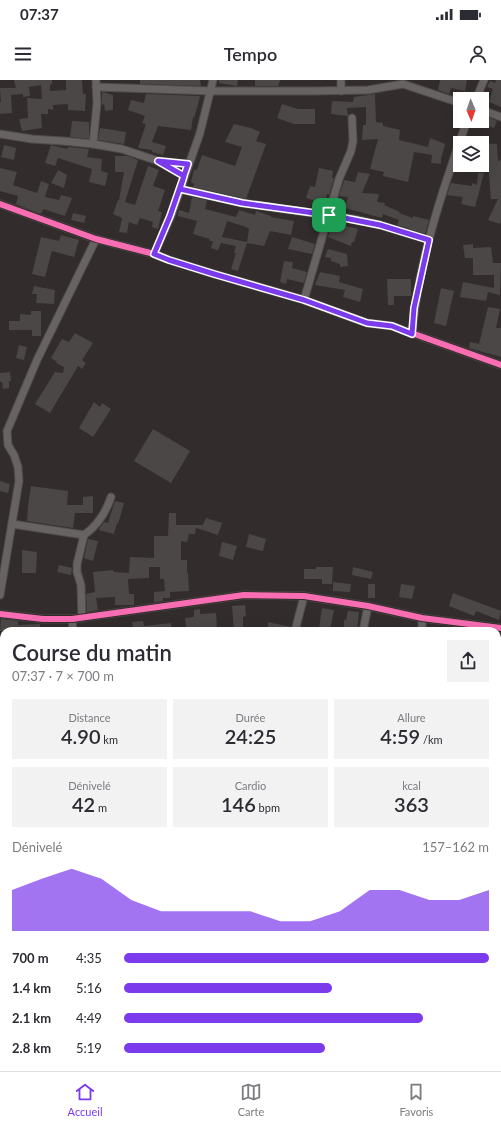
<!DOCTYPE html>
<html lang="fr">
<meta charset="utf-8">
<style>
body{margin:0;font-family:Lato,sans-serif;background:#f2f2f3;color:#2b2b33;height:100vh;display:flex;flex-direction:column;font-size:15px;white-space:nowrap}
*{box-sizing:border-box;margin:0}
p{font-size:13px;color:#7c7c81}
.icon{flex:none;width:22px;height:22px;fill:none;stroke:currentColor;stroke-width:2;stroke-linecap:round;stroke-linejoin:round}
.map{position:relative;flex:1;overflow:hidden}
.details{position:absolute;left:0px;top:547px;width:501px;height:444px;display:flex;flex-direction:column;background:#fff;border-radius:12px 12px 0 0;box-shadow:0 4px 16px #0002}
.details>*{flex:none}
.needle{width:26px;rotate:178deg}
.controls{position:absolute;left:453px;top:12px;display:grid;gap:8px}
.controls a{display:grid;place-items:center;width:36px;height:36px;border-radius:0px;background:#fff;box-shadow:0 4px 16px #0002;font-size:20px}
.pin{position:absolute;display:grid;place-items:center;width:34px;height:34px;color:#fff;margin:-17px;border-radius:8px;box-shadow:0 2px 6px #0006}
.round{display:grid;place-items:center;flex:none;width:42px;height:42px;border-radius:0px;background:#f2f2f3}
.summary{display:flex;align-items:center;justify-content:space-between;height:68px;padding:0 12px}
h1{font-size:22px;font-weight:600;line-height:30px}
.metrics{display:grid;grid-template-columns:repeat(3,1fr);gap:6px;height:68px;padding:4px 12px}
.metrics div{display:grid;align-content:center;border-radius:0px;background:#f2f2f3;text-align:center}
.metrics b{font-size:20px;font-weight:600}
.metrics small{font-size:11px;font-weight:400}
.metrics p{font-size:11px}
.chart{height:112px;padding:8px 12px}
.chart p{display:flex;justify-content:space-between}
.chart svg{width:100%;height:72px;margin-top:4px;fill:#7c3aed;opacity:.7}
ul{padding:0 12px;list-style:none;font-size:13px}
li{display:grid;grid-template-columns:64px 48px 1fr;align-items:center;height:30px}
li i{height:10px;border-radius:5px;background:#7c3aed}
.status{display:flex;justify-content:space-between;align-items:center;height:28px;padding:0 20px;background:#fff;direction:ltr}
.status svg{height:11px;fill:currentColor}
header{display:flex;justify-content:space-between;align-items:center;height:52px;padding:0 12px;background:#fff;font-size:18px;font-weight:600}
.tab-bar{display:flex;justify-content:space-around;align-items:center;height:56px;border-top:1px solid #e1e1e2;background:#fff;font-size:11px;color:#7c7c81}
.tab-bar a{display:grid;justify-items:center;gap:2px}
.tab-bar .selected{color:#7c3aed}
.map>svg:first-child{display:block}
.green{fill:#623f36}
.building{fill:#4a4746;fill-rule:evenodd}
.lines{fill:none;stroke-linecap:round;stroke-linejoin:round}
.lane-casing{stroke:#4e4b4a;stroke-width:5.5}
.street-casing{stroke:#4e4b4a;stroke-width:9}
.lane{stroke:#676362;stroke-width:3.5}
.street{stroke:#676362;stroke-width:7}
.cycleway-casing{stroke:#342c2a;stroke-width:8}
.cycleway{stroke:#f96db3;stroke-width:6}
.route-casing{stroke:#fff;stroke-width:8}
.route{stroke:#7c3aed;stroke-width:5}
</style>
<div class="status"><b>07:37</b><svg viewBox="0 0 49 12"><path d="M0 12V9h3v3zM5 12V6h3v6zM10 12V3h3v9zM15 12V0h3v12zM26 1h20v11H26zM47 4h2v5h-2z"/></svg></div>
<header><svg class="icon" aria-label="menu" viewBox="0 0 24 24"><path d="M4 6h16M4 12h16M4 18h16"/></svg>Tempo<svg class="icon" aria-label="person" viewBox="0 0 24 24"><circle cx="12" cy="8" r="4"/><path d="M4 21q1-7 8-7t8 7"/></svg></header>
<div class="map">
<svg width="501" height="991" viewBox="0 0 501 991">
<rect width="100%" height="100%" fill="#322d2c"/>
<!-- green -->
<path class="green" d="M497 827 501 829V880L497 879Z"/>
<!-- building -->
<g class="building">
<path d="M14 0H52V4L50 5V11L66 10V0H82L83 14H86L85 31 68 30V24L53 25V30L48 29V34H41L42 48 22 51 19 39 28 38 27 18 42 19 41 5 29 7 30 16 23 17V14L11 15 12 33 0 34V22H1L0 8H16Z"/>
<path d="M140 0H200L201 6 140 4Z"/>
<path d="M219 0H238L237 6 219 3Z"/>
<path d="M255 0H280L278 6H255Z"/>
<path d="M440 0H467L465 11 451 8 449 14 438 10Z"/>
<path d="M496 0H501V27L489 22 493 9 487 7 490 1 495 3Z"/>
<path d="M103 12 113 15V30L105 31 104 24 102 25V13Z"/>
<path d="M146 14 200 16 197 28 194 38 193 37 191 50 158 46 152 62 166 66 163 75 152 72V70L138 68 146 44 142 43 145 36 128 30 131 20 144 23Z"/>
<path d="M375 14 376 42 383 43V46L400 50 399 60 428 67 430 58 445 64 441 79V84L431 83 432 75 414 72 408 102 383 96 384 92 370 89 378 59 362 60 363 45H366V27L347 28 348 36 331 34 332 21 353 22 354 17Z"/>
<path d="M282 24 298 29H315V44H294L277 38Z"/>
<path d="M482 35 497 41 494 48 482 44Z"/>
<path d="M72 41 89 42V59L70 57Z"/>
<path d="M234 44 251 48 260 52 256 61 266 64 246 119 193 107 194 104 191 102 194 90H197L202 75 235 86 242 67 225 62Z"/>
<path d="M100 48 126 52 124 64 98 60Z"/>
<path d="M482 63 497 64 498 81 501 80V140L500 144 488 140 498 119H491L487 71H482Z"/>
<path d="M4 65 16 68 14 80 1 77Z"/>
<path d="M51 65 67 69 68 67 89 69 87 77 102 79 101 91 108 93 105 106 89 102 92 89 58 78 55 86 45 83Z"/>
<path d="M115 76H128L138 80 125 122 135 125 148 86 159 90 153 106 165 110 158 131 162 132 158 149 152 147 153 142 140 138 137 145 129 142 127 153 119 152 122 138 113 134 118 120H119L124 92H115Z"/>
<path d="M0 88 17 92 13 105 37 113 41 101 49 104 45 117 59 120 61 115 72 118 65 136 43 129 42 133H38L16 124 18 116 0 111Z"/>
<path d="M319 88 333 91 332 98H334L329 115 327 114 325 124 306 118 310 106 315 107Z"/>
<path d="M58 90 67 95 64 108 51 103Z"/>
<path d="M358 92 370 94 362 113 379 114 377 122 385 123 384 125 400 132 399 133 413 138V136L429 140 425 154 397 145 399 140 383 134 382 138 345 128 348 117 339 116 344 101V100L355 102Z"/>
<path d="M478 93H484L475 127 461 124 463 117 447 115 451 103 472 106V103L477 105Z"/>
<path d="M192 117 207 120 205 129 236 137 239 130 255 135 256 131 271 136V137L294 141 291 155 270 151 264 166 247 163 238 191 231 189 236 173H234L236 166 221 163 218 170 211 168 213 161H209L210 159 193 154 197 141 178 136 179 130 189 133ZM227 141 246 147 249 149 247 162 222 157Z"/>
<path d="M73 133 86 136 84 143 71 140Z"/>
<path d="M332 143 358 149 354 162H352L351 166 328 157Z"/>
<path d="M61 155 79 160 74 177 52 171 45 197 32 194 41 157 59 161Z"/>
<path d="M292 157 315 164 312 174 288 169Z"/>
<path d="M473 164V168L491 167 493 183H501L500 215 488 212 486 221 460 217 463 202 494 208V195H473V178H465L463 165Z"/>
<path d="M328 169 347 174 348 186 340 187V184L331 181V178L325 177Z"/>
<path d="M284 181 293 182 292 188 307 192 304 203 287 199 286 204 280 202Z"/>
<path d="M320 192 340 196 339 202 363 209 360 222 343 217 345 210 315 205Z"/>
<path d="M387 199H411V216H394V225H388Z"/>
<path d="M34 206 55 210 54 224 36 223 37 214H32Z"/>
<path d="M441 208 454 211 446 246 434 243Z"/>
<path d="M488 227 500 229 496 248H501V277L469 268 470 262 479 264Z"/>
<path d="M31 231H41V256H32V250H9V241H20V234L31 235Z"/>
<path d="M75 253 93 263 82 280 86 283 82 289 78 286 50 333 35 324 55 292 63 293 64 287 56 283 57 282 51 278 62 259 69 262Z"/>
<path d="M19 265 27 267 24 280 16 278Z"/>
<path d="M10 292 11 301H9V308L3 309 2 302H0V293Z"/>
<path d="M94 322 100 327 102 323 111 329 93 357 79 348Z"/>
<path d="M153 349 190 371 171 403 134 381Z"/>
<path d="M0 401 10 404 8 413 0 411Z"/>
<path d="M31 406 68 411 67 425H83V417L93 416V433H75L73 448 27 441 28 426Z"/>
<path d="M115 421 124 423 118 444 117 443 114 454 99 450V449L104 442 108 443Z"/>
<path d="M169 433H176V445H203L206 438 222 443 218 455 196 448 195 454H189L187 462 181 461V480H187V493H188L189 511 170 512V518H163V521L154 522V512L165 511 164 499H160V487H149V498L128 499 129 514H134V525H115V517L96 518 98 530 87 532 86 514 95 512 93 492 113 490 114 492 129 493 130 477 154 478V456H168Z"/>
<path d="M249 454 266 459 263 471 246 467Z"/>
<path d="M88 459 98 461 93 481 84 478Z"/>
<path d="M222 462 237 466 233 480 219 476Z"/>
<path d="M22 470 37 472 36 493H22Z"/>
<path d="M59 485 72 488 71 495 57 492Z"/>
<path d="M316 487H333L332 504H322V499H304V489H316Z"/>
<path d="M353 487 373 492 371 499 352 495Z"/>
<path d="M333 502 351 504 350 512 333 511Z"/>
<rect x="368" y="504" width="7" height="14"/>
<path d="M401 504 415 506 412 519 399 517Z"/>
<path d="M453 513 501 531 499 540 476 531 474 536 449 526Z"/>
<path d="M245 525 246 536 243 537V551H234L232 526Z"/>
<path d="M322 528 334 530 330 550 319 548Z"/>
<path d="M200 529V534L216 533 217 549 188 551V547H186L185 538 194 537V530Z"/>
<path d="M348 531 359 532 357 551H344V540H346Z"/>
<path d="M1 539 18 541V545L40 544V551H0Z"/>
<path d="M143 541 144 546 171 543 172 551H135V548H133L132 542Z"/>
<path d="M268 542 291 547 290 551H268Z"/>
</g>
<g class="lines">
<!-- lane casing -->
<g class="lane-casing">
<path id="lane" d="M273 991 275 987"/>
</g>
<!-- street casing -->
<g class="street-casing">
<g id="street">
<path d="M341 0V11"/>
<path d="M96 7 211 11H313L368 10 403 4 460 23"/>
<path d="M476 19 484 0"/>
<path d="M482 30 501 37"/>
<path d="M0 54 32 59 63 61 93 64 122 69 158 81 188 84"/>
<path d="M93 64 97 23 96 0"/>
<path d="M160 82 184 96"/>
<path d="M180 109 242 123 354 139 380 145 429 160"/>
<path d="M0 124 96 159 154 174 169 180 214 194 304 220 367 243 392 246 501 285"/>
<path d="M154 174 171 136 200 53 213 0"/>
<path d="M304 220 339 99 351 71 353 61 352 38"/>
<path d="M412 254C418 182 443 108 467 41"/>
<path d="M12 444 84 455C97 446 106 432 111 417"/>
<path d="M0 515 19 401 18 387 14 375 8 365 7 351 37 280 96 159"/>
<path d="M0 534 43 539H72L244 515 304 516 368 526 422 538 501 548"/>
<path d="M82 538 81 505 77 492V484L84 455"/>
<path d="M422 538V551"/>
<path d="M72 539 73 551"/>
<path d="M295 551 304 516"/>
<path d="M363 551 368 526"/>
<path d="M497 664H501"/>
<path d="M497 732H501"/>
<path d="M0 796 4 798"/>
<path d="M497 900 501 902"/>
<path d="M0 917 4 908"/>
<path d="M218 991 219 987"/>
<path d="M436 991 437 987"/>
</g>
</g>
<!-- lane -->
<use href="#lane" class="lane"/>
<!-- street -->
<use href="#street" class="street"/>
<!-- cycleway casing -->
<g class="cycleway-casing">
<g id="cycleway">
<path d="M0 124 96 159 154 174 169 180 214 194 304 220 367 243 392 246 501 285"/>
<path d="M0 534 43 539H72L244 515 304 516 368 526 422 538 501 548"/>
</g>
</g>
<!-- cycleway -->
<use href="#cycleway" class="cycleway"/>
</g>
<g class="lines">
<!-- route casing -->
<g class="route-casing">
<path id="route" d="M329 135 242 123 180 109 184 96 158 81 188 84 170 136 154 174 169 180 214 194 304 220 367 243 392 246 412 254 414 228 429 160 380 145 329 135"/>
</g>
<!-- route -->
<use href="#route" class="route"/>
</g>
</svg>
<div class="controls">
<a><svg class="needle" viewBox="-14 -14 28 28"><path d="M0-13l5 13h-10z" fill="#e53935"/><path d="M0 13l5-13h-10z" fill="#7c7c81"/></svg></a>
<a><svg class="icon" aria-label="layers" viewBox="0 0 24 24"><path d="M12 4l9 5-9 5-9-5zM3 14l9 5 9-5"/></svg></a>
</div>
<div class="pin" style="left:329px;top:135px;background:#1e9e55"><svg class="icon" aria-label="arrive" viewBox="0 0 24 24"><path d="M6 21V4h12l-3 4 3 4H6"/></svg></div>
<section class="details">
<div class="summary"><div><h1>Course du matin</h1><p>07:37 · 7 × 700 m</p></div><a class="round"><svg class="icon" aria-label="share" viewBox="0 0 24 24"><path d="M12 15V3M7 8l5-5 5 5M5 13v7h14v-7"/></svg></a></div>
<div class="metrics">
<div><p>Distance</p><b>4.90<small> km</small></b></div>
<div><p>Durée</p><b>24:25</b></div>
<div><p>Allure</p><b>4:59<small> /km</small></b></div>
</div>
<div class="metrics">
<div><p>Dénivelé</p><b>42<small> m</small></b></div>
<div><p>Cardio</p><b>146<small> bpm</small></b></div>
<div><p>kcal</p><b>363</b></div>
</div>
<div class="chart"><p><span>Dénivelé</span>157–162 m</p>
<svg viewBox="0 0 160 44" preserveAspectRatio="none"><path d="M0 44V19L10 12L20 6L30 12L40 25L50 32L60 32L70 32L80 32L90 38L100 38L110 32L120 19L130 19L140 25L150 25L160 19V44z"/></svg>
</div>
<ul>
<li><b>700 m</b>4:35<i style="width:100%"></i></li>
<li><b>1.4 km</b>5:16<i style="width:57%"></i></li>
<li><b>2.1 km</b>4:49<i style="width:82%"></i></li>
<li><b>2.8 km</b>5:19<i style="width:55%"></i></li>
</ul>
</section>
</div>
<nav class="tab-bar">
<a class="selected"><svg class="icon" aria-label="home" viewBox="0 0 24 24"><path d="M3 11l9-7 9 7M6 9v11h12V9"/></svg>Accueil</a>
<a><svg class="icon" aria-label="map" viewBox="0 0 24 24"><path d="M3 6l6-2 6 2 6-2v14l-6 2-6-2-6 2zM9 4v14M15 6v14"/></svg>Carte</a>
<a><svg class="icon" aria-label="saved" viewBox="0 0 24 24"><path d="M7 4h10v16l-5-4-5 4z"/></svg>Favoris</a>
</nav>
